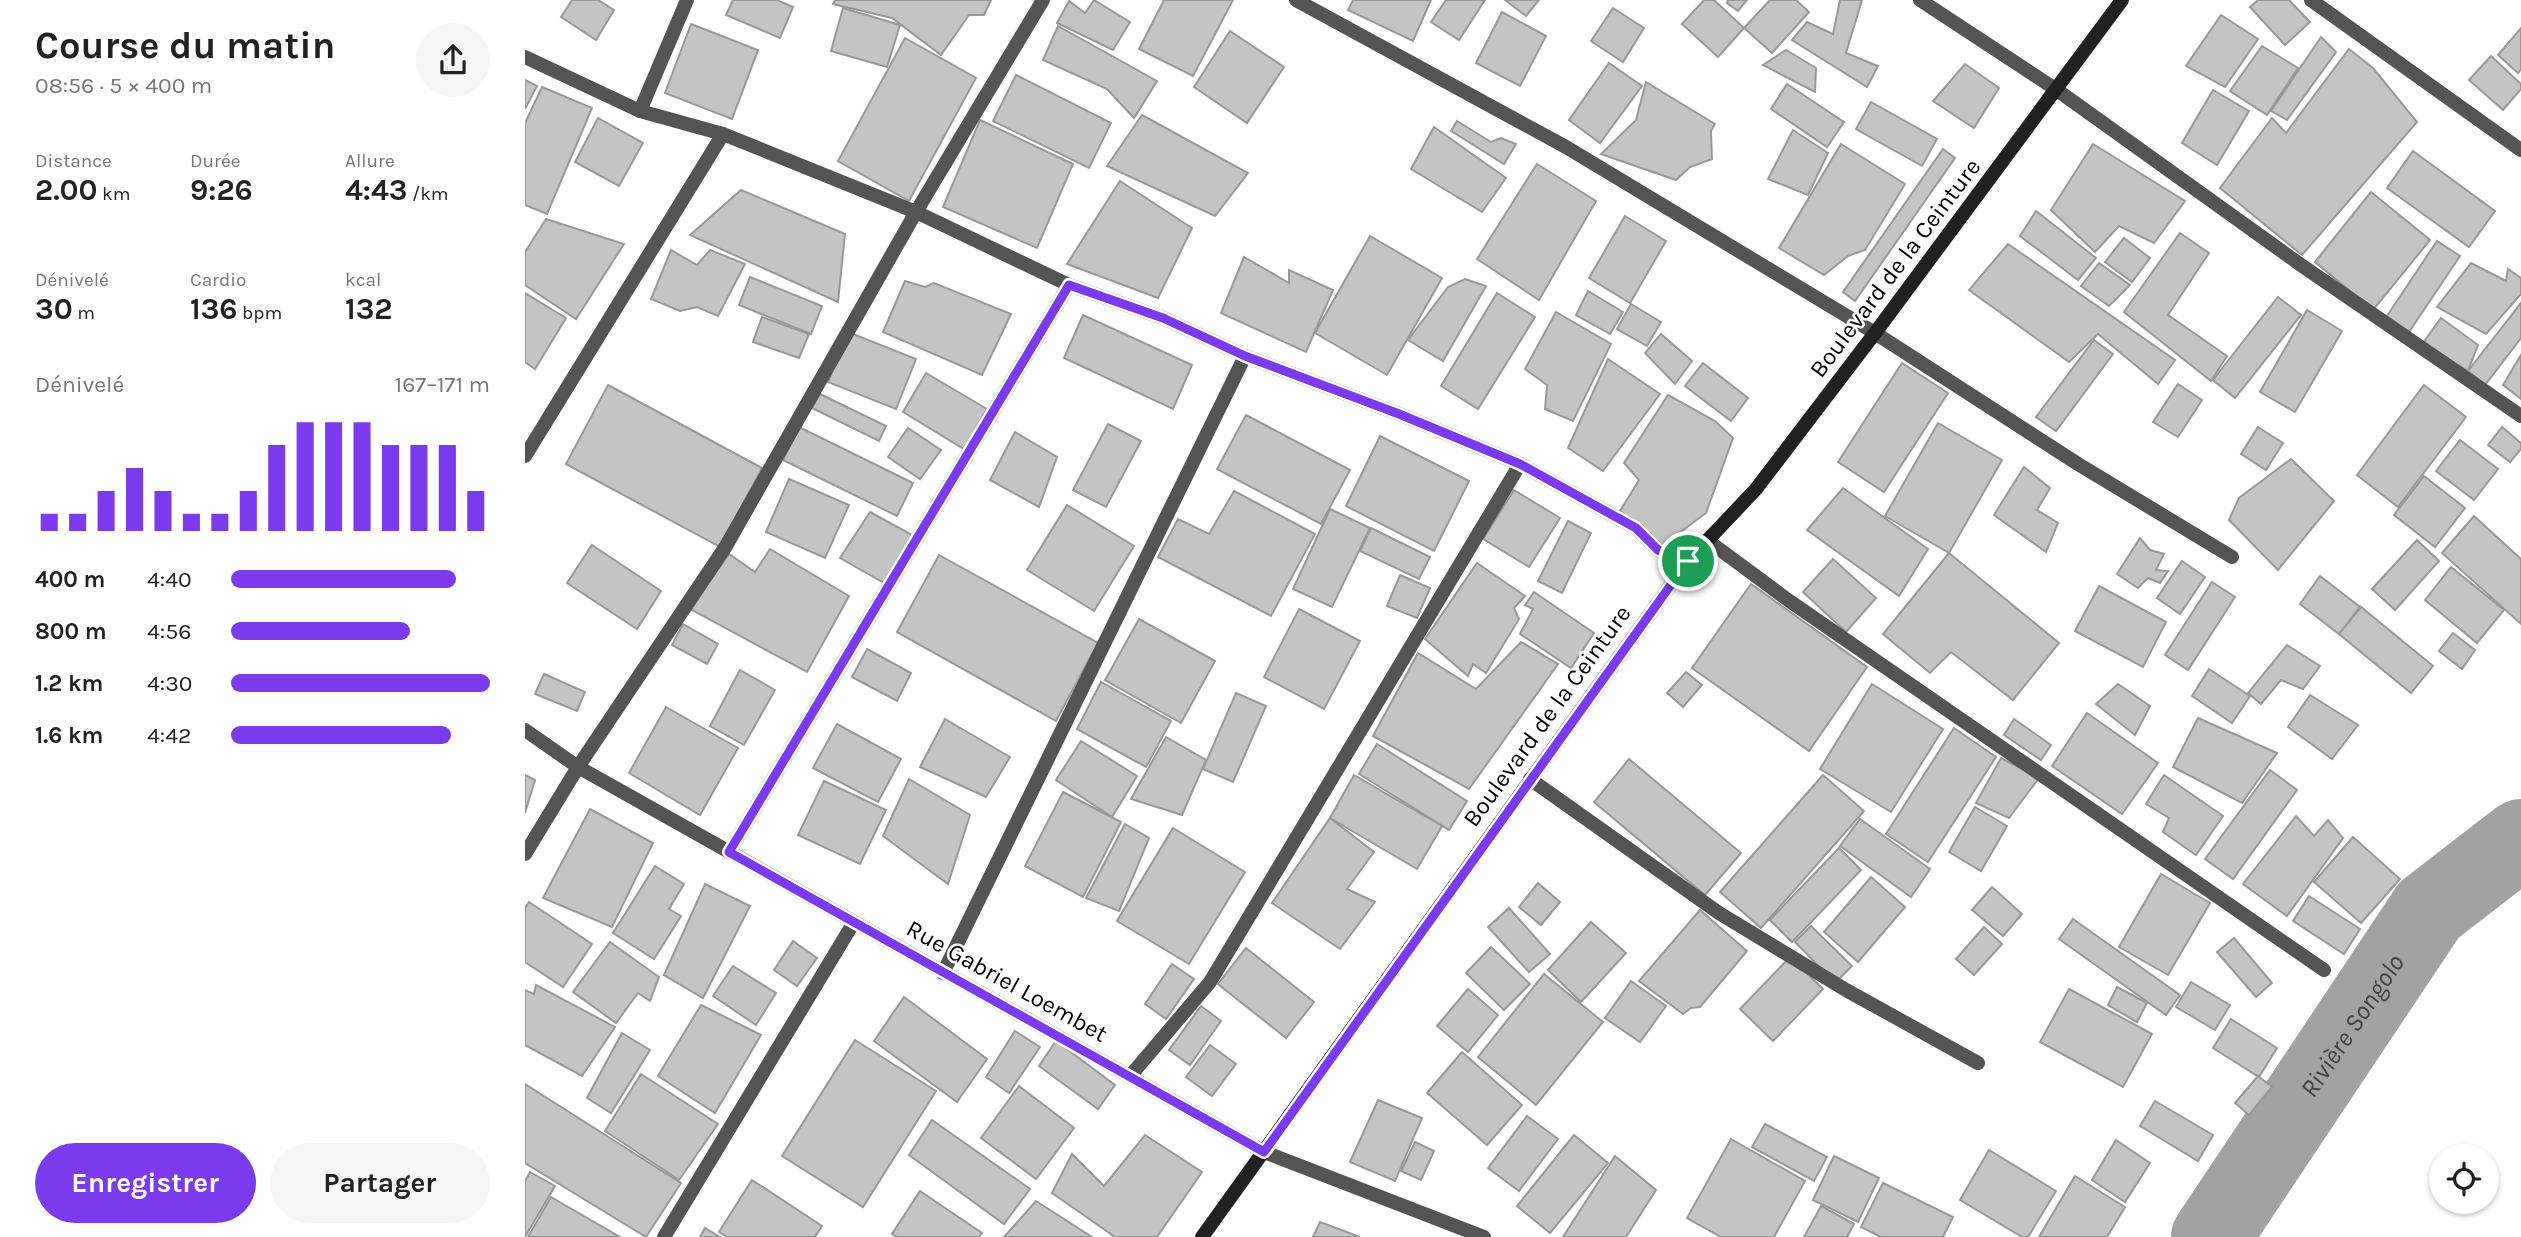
<!DOCTYPE html>
<html lang="fr">
<meta charset="utf-8">
<style>
body{margin:0;font-family:Karla,sans-serif;background:#f6f6f6;color:#222;height:100vh;display:flex;flex-direction:column;font-size:26px;white-space:nowrap}
*{box-sizing:border-box;margin:0}
p{font-size:23px;color:#767676}
.icon{flex:none;width:38px;height:38px;fill:none;stroke:currentColor;stroke-width:2;stroke-linecap:round;stroke-linejoin:round}
.map{position:relative;flex:1;overflow:hidden}
.side{display:flex;flex-direction:column;background:#fff;width:525px}
.side>*{flex:none}
.buttons{position:absolute;left:1904px;top:1144px;display:grid;gap:14px}
.buttons a{display:grid;place-items:center;width:70px;height:70px;border-radius:50%;background:#fff;box-shadow:0 2px 5px #0004;font-size:35px}
.pin{position:absolute;display:grid;place-items:center;width:60px;height:60px;color:#fff;margin:-30px;border:4px solid #fff;border-radius:50%;box-shadow:0 2px 7px #0007}
.round{display:grid;place-items:center;flex:none;width:74px;height:74px;border-radius:37px;background:#f6f6f6}
.overview{display:flex;align-items:center;justify-content:space-between;height:119px;padding:0 35px}
h1{font-size:38px;font-weight:700;line-height:52px}
.metrics{display:grid;grid-template-columns:repeat(3,1fr);gap:10px;height:119px;padding:7px 35px}
.metrics div{display:grid;align-content:center}
.metrics b{font-size:30px;font-weight:700}
.metrics small{font-size:19px;font-weight:400}
.metrics p{font-size:19px}
.chart{height:196px;padding:14px 35px}
.chart p{display:flex;justify-content:space-between}
.chart svg{width:100%;height:126px;margin-top:7px;stroke:#7c3aed;stroke-width:6}
.cta{display:flex;gap:14px;margin-top:auto;padding:14px 35px}
.cta a{flex:1;height:80px;border-radius:42px;background:#7c3aed;color:#fff;font-size:28px;font-weight:700;line-height:80px;text-align:center}
.cta a+a{background:#f6f6f6;color:#222}
ul{padding:0 35px;list-style:none;font-size:23px}
li{display:grid;grid-template-columns:112px 84px 1fr;align-items:center;height:52px}
li i{height:18px;border-radius:9px;background:#7c3aed}
main{display:flex;flex:1;min-height:0}
.map>svg:first-child{display:block}
.lines{fill:none;stroke-linecap:round;stroke-linejoin:round}
.river{stroke:#a2a2a2;stroke-width:80}
.building{fill:#c4c4c4;stroke:#989898;stroke-width:2}
.street{stroke:#545454;stroke-width:14}
.secondary{stroke:#212121;stroke-width:14}
.route-casing{stroke:#fff;stroke-width:14}
.route{stroke:#7c3aed;stroke-width:9}
.labels{text-anchor:middle;stroke-width:5;stroke-linejoin:round;paint-order:stroke}
.street-label{font-size:24px;fill:#000;stroke:#fff}
.water-label{font-size:26px;font-style:italic;fill:#434343;stroke:#fff}
</style>
<main>
<section class="side">
<div class="overview"><div><h1>Course du matin</h1><p>08:56 · 5 × 400 m</p></div><a class="round"><svg class="icon" aria-label="share" viewBox="0 0 24 24"><path d="M12 15V3M7 8l5-5 5 5M5 13v7h14v-7"/></svg></a></div>
<div class="metrics">
<div><p>Distance</p><b>2.00<small> km</small></b></div>
<div><p>Durée</p><b>9:26</b></div>
<div><p>Allure</p><b>4:43<small> /km</small></b></div>
</div>
<div class="metrics">
<div><p>Dénivelé</p><b>30<small> m</small></b></div>
<div><p>Cardio</p><b>136<small> bpm</small></b></div>
<div><p>kcal</p><b>132</b></div>
</div>
<div class="chart"><p><span>Dénivelé</span>167–171 m</p>
<svg viewBox="0 0 160 44" preserveAspectRatio="none"><path d="M5 44V38M15 44V38M25 44V30M35 44V22M45 44V30M55 44V38M65 44V38M75 44V30M85 44V14M95 44V6M105 44V6M115 44V6M125 44V14M135 44V14M145 44V14M155 44V30"/></svg>
</div>
<ul>
<li><b>400 m</b>4:40<i style="width:87%"></i></li>
<li><b>800 m</b>4:56<i style="width:69%"></i></li>
<li><b>1.2 km</b>4:30<i style="width:100%"></i></li>
<li><b>1.6 km</b>4:42<i style="width:85%"></i></li>
</ul>
<div class="cta"><a>Enregistrer</a><a>Partager</a></div>
</section>
<div class="map">
<svg width="1996" height="1237" viewBox="0 0 1996 1237">
<rect width="100%" height="100%" fill="#fff"/>
<g class="lines">
<!-- river -->
<path class="river" id="s1" d="M1686 1237 1904 910 1996 839"/>
</g>
<!-- building -->
<g class="building">
<path d="M47 0H73L89 10 71 40 36 17Z"/>
<path d="M208 0H252L268 7 255 38 201 15Z"/>
<path d="M310 0H466L459 15H444L416 55 367 18 308 4Z"/>
<path d="M569 0 605 22 588 50 532 23 544 1 560 13Z"/>
<path d="M639 0H708L668 76 614 49Z"/>
<path d="M828 0H906L888 41 823 10Z"/>
<path d="M921 0H960L934 40 906 22Z"/>
<path d="M980 0H1014L1001 16Z"/>
<path d="M1179 0H1189L1219 28 1193 57 1157 24Z"/>
<path d="M1203 0H1222L1213 11 1202 3Z"/>
<path d="M1245 0H1271L1284 12 1247 53 1219 28Z"/>
<path d="M1315 0H1337L1321 53 1353 66 1342 87 1267 40 1282 22 1308 34Z"/>
<path d="M1733 0H1764L1785 22 1760 45 1725 7Z"/>
<path d="M318 8 375 25 362 67 306 51Z"/>
<path d="M1088 8 1119 28 1098 62 1066 41Z"/>
<path d="M977 12 1021 36 995 86 951 63Z"/>
<path d="M1696 15 1733 39 1700 87 1661 66Z"/>
<path d="M166 24 233 50 207 119 140 93Z"/>
<path d="M533 26 632 81 609 118 582 89 518 60Z"/>
<path d="M1996 28V69L1993 73 1973 55Z"/>
<path d="M705 31 759 67 722 123 669 87Z"/>
<path d="M1796 37 1811 52 1762 120 1746 111Z"/>
<path d="M380 38 451 78 384 201 313 161Z"/>
<path d="M1737 46 1773 68 1742 115 1705 91Z"/>
<path d="M1824 49 1848 68 1892 122 1777 255 1695 188 1747 118 1761 133Z"/>
<path d="M1261 50 1291 68 1290 92 1238 65Z"/>
<path d="M1966 56 1996 84V89L1978 110 1944 80Z"/>
<path d="M1084 63 1117 86 1075 143 1044 120Z"/>
<path d="M1440 64 1474 88 1449 128 1408 101Z"/>
<path d="M491 75 586 123 564 168 468 121Z"/>
<path d="M0 80 12 86 0 109Z"/>
<path d="M1121 82 1190 124 1186 131 1187 159 1165 167 1151 180 1076 154 1111 120Z"/>
<path d="M1262 84 1319 122 1302 147 1246 109Z"/>
<path d="M17 87 67 108 22 214 0 205V123Z"/>
<path d="M1688 90 1724 111 1692 165 1657 143Z"/>
<path d="M1346 102 1412 139 1397 166 1331 129Z"/>
<path d="M617 115 723 173 690 216 582 166Z"/>
<path d="M73 118 118 143 94 186 50 162Z"/>
<path d="M455 120 548 164 512 248 418 207Z"/>
<path d="M932 121 966 142 976 138 991 144 979 164 926 131Z"/>
<path d="M909 127 981 178 957 212 886 169Z"/>
<path d="M1268 130 1303 153 1283 195 1243 179Z"/>
<path d="M1316 144 1380 184 1340 250 1323 256 1299 275 1254 248Z"/>
<path d="M1568 144 1660 201 1629 243 1594 226 1570 252 1526 210Z"/>
<path d="M1418 149 1430 158 1330 301 1318 292Z"/>
<path d="M1888 151 1970 211 1944 247 1862 188Z"/>
<path d="M1012 164 1071 201 1014 300 952 259Z"/>
<path d="M595 181 667 228 633 298 542 264Z"/>
<path d="M216 190 320 234 313 302 165 235Z"/>
<path d="M1846 192 1905 240 1848 310 1790 262Z"/>
<path d="M1511 211 1571 258 1553 280 1495 236Z"/>
<path d="M1100 216 1141 241 1105 303 1064 278Z"/>
<path d="M21 219 99 244 51 319 0 285V252Z"/>
<path d="M1655 233 1684 253 1643 315 1702 356 1686 381 1599 312Z"/>
<path d="M845 236 917 278 862 375 790 333Z"/>
<path d="M1599 238 1625 258 1607 282 1580 262Z"/>
<path d="M1912 241 1935 256 1882 335 1860 319Z"/>
<path d="M1483 244 1650 360 1633 384 1573 334 1544 362 1444 290Z"/>
<path d="M146 250 172 265 185 250 220 264 193 316 172 307 155 311 126 299Z"/>
<path d="M719 257 764 283V270L808 290 781 352 696 313Z"/>
<path d="M1574 263 1605 285 1584 306 1556 286Z"/>
<path d="M1946 263 1981 281 1983 269 1996 278V294L1961 334 1912 307Z"/>
<path d="M225 277 297 306 286 334 214 305Z"/>
<path d="M940 279 961 286 918 361 883 340 923 287Z"/>
<path d="M380 281 400 287 409 283 486 314 457 375 358 332Z"/>
<path d="M1063 291 1098 312 1085 334 1051 315Z"/>
<path d="M0 293 41 318 10 369 0 362Z"/>
<path d="M972 293 1010 317 953 409 916 386Z"/>
<path d="M1753 297 1776 315 1710 398 1688 380Z"/>
<path d="M1996 303V338L1960 385 1943 371Z"/>
<path d="M1106 304 1136 322 1122 346 1092 329Z"/>
<path d="M1782 310 1817 331 1770 412 1735 392Z"/>
<path d="M1031 312 1086 344 1048 421 1020 409 1022 385 1000 369Z"/>
<path d="M558 315 667 365 648 409 539 358Z"/>
<path d="M237 317 284 334 274 358 228 342Z"/>
<path d="M1916 318 1953 345 1943 371 1898 343Z"/>
<path d="M323 332 391 359 371 409 303 382Z"/>
<path d="M1136 334 1167 361 1150 384 1120 353Z"/>
<path d="M1569 340 1588 354 1531 431 1511 417Z"/>
<path d="M1996 355V399L1978 385Z"/>
<path d="M1083 359 1135 394 1078 471 1043 448Z"/>
<path d="M1178 363 1223 398 1206 421 1160 386Z"/>
<path d="M1377 363 1423 393 1359 492 1313 462Z"/>
<path d="M401 373 462 409 439 449 378 412Z"/>
<path d="M1653 384 1677 400 1653 437 1628 422Z"/>
<path d="M83 385 237 468 195 547 41 464Z"/>
<path d="M1899 385 1941 417 1873 507 1832 475Z"/>
<path d="M295 394 361 426 354 441 287 408Z"/>
<path d="M1143 395 1190 421 1208 438 1181 513 1137 546 1095 511 1114 480 1099 463Z"/>
<path d="M721 415 825 470 796 524 692 469Z"/>
<path d="M1413 423 1477 460 1424 553 1360 516Z"/>
<path d="M583 424 616 441 581 507 548 490Z"/>
<path d="M274 427 388 483 372 516 258 460Z"/>
<path d="M1733 427 1758 443 1741 470 1716 454Z"/>
<path d="M1977 427 1996 443V449L1985 462 1963 445Z"/>
<path d="M383 428 416 450 395 479 363 457Z"/>
<path d="M490 432 532 457 514 507 465 480Z"/>
<path d="M855 436 944 481 909 551 821 506Z"/>
<path d="M1935 440 1973 469 1949 500 1911 471Z"/>
<path d="M1766 459 1809 501 1753 570 1704 520 1714 498Z"/>
<path d="M1499 467 1525 488 1512 510 1533 523 1521 552 1469 515Z"/>
<path d="M1899 476 1940 508 1910 547 1869 515Z"/>
<path d="M264 479 324 505 300 558 241 532Z"/>
<path d="M1318 488 1403 549 1374 596 1282 530Z"/>
<path d="M989 490 1035 518 1004 567 958 539Z"/>
<path d="M709 491 790 534 746 616 633 557 653 519 684 534Z"/>
<path d="M542 505 609 546 569 611 502 570Z"/>
<path d="M805 509 845 528 807 607 768 589Z"/>
<path d="M345 512 391 537 359 583 315 558Z"/>
<path d="M1949 516 1996 559V624L1917 553Z"/>
<path d="M1043 521 1066 533 1037 593 1013 581Z"/>
<path d="M846 528 905 557 894 579 835 551Z"/>
<path d="M1615 538 1625 550 1639 554 1631 570 1643 571 1635 583 1623 578 1613 588 1592 574Z"/>
<path d="M1892 540 1914 561 1870 610 1847 589Z"/>
<path d="M67 545 136 591 112 629 42 583Z"/>
<path d="M245 549 324 596 282 672 165 609 204 554 230 572Z"/>
<path d="M1424 553 1534 643 1488 700 1426 652 1405 673 1358 634Z"/>
<path d="M414 555 573 643 531 721 372 632Z"/>
<path d="M1308 559 1351 598 1321 632 1278 592Z"/>
<path d="M1657 561 1680 577 1655 614 1632 598Z"/>
<path d="M952 563 1000 596 989 608 994 619 961 673 948 664 943 676 900 639Z"/>
<path d="M1926 567 1979 610 1952 643 1900 600Z"/>
<path d="M875 575 905 588 892 618 862 606Z"/>
<path d="M1795 576 1835 607 1814 634 1775 604Z"/>
<path d="M1687 582 1710 597 1663 670 1640 655Z"/>
<path d="M1226 584 1342 667 1284 751 1167 668Z"/>
<path d="M1574 586 1641 622 1618 667 1550 631Z"/>
<path d="M1009 592 1069 633 1046 668 995 634 1008 609 1000 605Z"/>
<path d="M1836 607 1908 666 1886 693 1814 634Z"/>
<path d="M774 609 835 641 799 709 739 677Z"/>
<path d="M614 619 690 661 656 723 580 680Z"/>
<path d="M158 624 193 644 182 664 147 645Z"/>
<path d="M1928 633 1950 650 1937 669 1914 651Z"/>
<path d="M996 642 1033 664 944 789 848 736 893 653 951 689Z"/>
<path d="M1762 645 1795 666 1778 689 1756 680 1736 704 1723 693Z"/>
<path d="M342 649 386 673 372 701 327 677Z"/>
<path d="M1684 669 1725 696 1707 723 1667 696Z"/>
<path d="M215 670 250 690 219 745 185 726Z"/>
<path d="M1161 672 1177 685 1158 707 1142 693Z"/>
<path d="M19 674 60 692 52 711 10 694Z"/>
<path d="M576 682 646 721 621 767 552 729Z"/>
<path d="M1347 684 1418 729 1366 812 1295 769Z"/>
<path d="M1593 684 1625 706 1610 735 1571 704Z"/>
<path d="M711 693 741 706 708 782 678 769Z"/>
<path d="M1785 695 1833 725 1807 759 1763 727Z"/>
<path d="M141 707 213 748 175 815 104 773Z"/>
<path d="M1562 713 1633 763 1597 814 1527 766Z"/>
<path d="M1673 718 1752 753 1717 803 1648 767Z"/>
<path d="M420 719 485 757 461 797 395 767Z"/>
<path d="M1489 719 1526 745 1516 760 1479 735Z"/>
<path d="M312 724 376 759 353 802 288 768Z"/>
<path d="M1429 728 1471 757 1403 862 1361 834Z"/>
<path d="M641 737 681 760 657 815 606 799Z"/>
<path d="M556 741 612 776 587 817 531 780Z"/>
<path d="M852 744 942 801 924 830 834 774Z"/>
<path d="M1476 758 1514 778 1484 818 1451 803Z"/>
<path d="M1104 759 1216 853 1180 895 1069 802Z"/>
<path d="M1745 770 1772 790 1708 879 1680 859Z"/>
<path d="M0 775 10 780 0 813Z"/>
<path d="M829 775 917 826 892 869 805 818Z"/>
<path d="M1298 775 1339 811 1236 928 1195 892Z"/>
<path d="M1639 775 1698 816 1671 855 1638 832 1644 818 1621 804Z"/>
<path d="M384 779 445 815 423 884 358 836Z"/>
<path d="M299 781 361 810 335 864 273 835Z"/>
<path d="M538 792 596 822 558 897 500 866Z"/>
<path d="M1450 807 1482 826 1456 871 1424 852Z"/>
<path d="M65 809 128 843 87 927 18 898Z"/>
<path d="M1771 816 1789 836 1803 820 1818 838 1762 916 1718 884Z"/>
<path d="M805 818 849 852 822 889 850 902 815 949 747 903Z"/>
<path d="M1335 819 1405 869 1386 897 1315 846Z"/>
<path d="M600 824 624 838 594 911 561 898Z"/>
<path d="M648 828 720 872 664 964 592 921Z"/>
<path d="M1828 837 1875 879 1836 923 1789 882Z"/>
<path d="M1314 848 1336 870 1267 942 1245 920Z"/>
<path d="M130 866 159 884 144 909 156 916 129 959 88 933Z"/>
<path d="M1636 874 1685 903 1643 975 1594 947Z"/>
<path d="M1346 877 1380 907 1333 962 1299 932Z"/>
<path d="M1013 883 1035 902 1016 925 994 907Z"/>
<path d="M180 884 225 906 178 998 139 975Z"/>
<path d="M1467 887 1497 914 1478 936 1447 910Z"/>
<path d="M1784 896 1835 929 1819 954 1768 921Z"/>
<path d="M4 902 67 944 38 987 0 962V908Z"/>
<path d="M984 908 1025 954 1004 972 963 927Z"/>
<path d="M1175 910 1222 951 1175 1007 1166 1008 1158 1014 1114 981Z"/>
<path d="M1548 919 1655 995 1641 1015 1534 939Z"/>
<path d="M1066 922 1101 953 1056 1002 1023 970Z"/>
<path d="M1286 926 1327 966 1310 983 1270 942Z"/>
<path d="M1459 927 1477 944 1449 975 1431 959Z"/>
<path d="M1709 938 1747 983 1731 997 1692 952Z"/>
<path d="M268 941 292 958 272 986 249 970Z"/>
<path d="M85 942 134 977 125 1001 113 993 91 1023 48 992Z"/>
<path d="M966 947 1005 984 979 1010 941 973Z"/>
<path d="M721 948 789 1002 761 1038 693 984Z"/>
<path d="M1265 957 1298 989 1248 1041 1215 1009Z"/>
<path d="M647 964 669 979 641 1019 620 1004Z"/>
<path d="M208 966 251 993 231 1025 188 996Z"/>
<path d="M1019 974 1078 1022 1011 1105 953 1057Z"/>
<path d="M1106 981 1141 1006 1115 1042 1080 1018Z"/>
<path d="M1666 982 1705 1005 1690 1030 1651 1007Z"/>
<path d="M11 985 90 1027 57 1076 0 1045V990L9 994Z"/>
<path d="M1592 987 1622 1003 1612 1022 1583 1005Z"/>
<path d="M943 989 973 1015 943 1052 912 1026Z"/>
<path d="M1544 989 1627 1034 1598 1087 1515 1042Z"/>
<path d="M379 997 462 1059 432 1102 349 1041Z"/>
<path d="M176 1005 236 1035 190 1113 133 1076Z"/>
<path d="M676 1006 696 1021 665 1065 644 1050Z"/>
<path d="M1706 1019 1752 1048 1734 1077 1688 1048Z"/>
<path d="M490 1031 515 1047 484 1093 461 1077Z"/>
<path d="M97 1033 125 1050 86 1113 62 1098Z"/>
<path d="M330 1040 411 1091 338 1207 257 1156Z"/>
<path d="M531 1041 590 1085 573 1109 514 1066Z"/>
<path d="M685 1045 711 1064 687 1096 661 1077Z"/>
<path d="M937 1052 997 1105 962 1145 902 1093Z"/>
<path d="M116 1074 193 1124 154 1180 80 1131Z"/>
<path d="M1733 1076 1747 1087 1724 1115 1710 1103Z"/>
<path d="M0 1084 156 1183 121 1237 0 1163Z"/>
<path d="M494 1086 549 1128 511 1179 456 1138Z"/>
<path d="M853 1100 897 1118 870 1181 825 1162Z"/>
<path d="M1630 1101 1688 1135 1673 1161 1615 1126Z"/>
<path d="M1002 1116 1033 1139 994 1191 963 1168Z"/>
<path d="M407 1120 505 1189 479 1224 384 1155Z"/>
<path d="M1240 1124 1302 1157 1289 1181 1227 1147Z"/>
<path d="M620 1135 677 1172 632 1237H590L527 1193 547 1154 579 1186Z"/>
<path d="M1049 1135 1083 1163 1025 1233 992 1206Z"/>
<path d="M1206 1139 1280 1181 1249 1237H1196L1162 1218Z"/>
<path d="M1591 1140 1625 1163 1600 1202 1567 1180Z"/>
<path d="M890 1142 909 1151 896 1180 876 1171Z"/>
<path d="M1464 1150 1531 1191 1503 1237H1497L1435 1200Z"/>
<path d="M1090 1156 1131 1190 1101 1237H1038Z"/>
<path d="M1309 1156 1354 1178 1333 1222 1288 1200Z"/>
<path d="M5 1172 30 1186 0 1237V1181Z"/>
<path d="M1550 1176 1600 1207 1582 1237H1514Z"/>
<path d="M227 1180 297 1226 290 1237H202L194 1232Z"/>
<path d="M1358 1183 1428 1217 1418 1237H1356L1336 1227Z"/>
<path d="M395 1191 457 1233 454 1237H372L367 1234Z"/>
<path d="M26 1197 95 1237H3Z"/>
<path d="M511 1201 567 1237H479Z"/>
<path d="M1296 1206 1329 1224 1322 1237H1279Z"/>
<path d="M795 1222 835 1237H788Z"/>
<path d="M180 1228 195 1237H175Z"/>
</g>
<g class="lines">
<!-- street -->
<g class="street">
<path d="M771 0 1041 147 1350 333 1553 464 1707 557"/>
<path d="M1395 0 1532 90 1776 265 1996 416"/>
<path d="M1786 0 1996 150"/>
<path d="M0 57 115 111 198 134 391 212 544 285 638 318 720 356 874 414 995 464 1111 528 1133 550 1163 561"/>
<path d="M115 111 162 0"/>
<path d="M0 456 198 134"/>
<path d="M1182 540 1263 600 1799 970"/>
<path d="M0 730 53 767 739 1152 959 1237"/>
<path d="M1005 779 1194 913 1321 990 1453 1063"/>
<path d="M204 852 544 285"/>
<path d="M0 854 53 767 201 546 391 212 518 0"/>
<path d="M418 973 720 356"/>
<path d="M606 1075 685 982 995 464"/>
<path d="M139 1237 329 922"/>
</g>
<!-- secondary -->
<path class="secondary" d="M677 1237 1163 561 1231 489 1350 333 1597 0"/>
</g>
<g class="lines">
<!-- route casing -->
<g class="route-casing">
<path id="route" d="M544 285 638 318 720 356 874 414 995 464 1111 528 1133 550 1163 561 739 1152 204 852Z"/>
</g>
<!-- route -->
<use href="#route" class="route"/>
</g>
<g class="labels">
<!-- street labels -->
<g class="street-label">
<text transform="translate(1370 268) rotate(-53)" y="8">Boulevard de la Ceinture</text>
<text transform="translate(1022 716) rotate(-54)" y="8">Boulevard de la Ceinture</text>
<text transform="translate(482 981) rotate(29)" y="8">Rue Gabriel Loembet</text>
</g>
<!-- water labels -->
<g class="water-label">
<text dy="9" stroke="none"><textPath href="#s1" startOffset="254">Rivière Songolo</textPath></text>
</g>
</g>
</svg>
<div class="buttons">
<a><svg class="icon" aria-label="locate" viewBox="0 0 24 24"><circle cx="12" cy="12" r="6"/><path d="M12 2v4M12 18v4M2 12h4M18 12h4"/></svg></a>
</div>
<div class="pin" style="left:1163px;top:561px;background:#1e9e55"><svg class="icon" aria-label="arrive" viewBox="0 0 24 24"><path d="M6 21V4h12l-3 4 3 4H6"/></svg></div>
</div>
</main>
